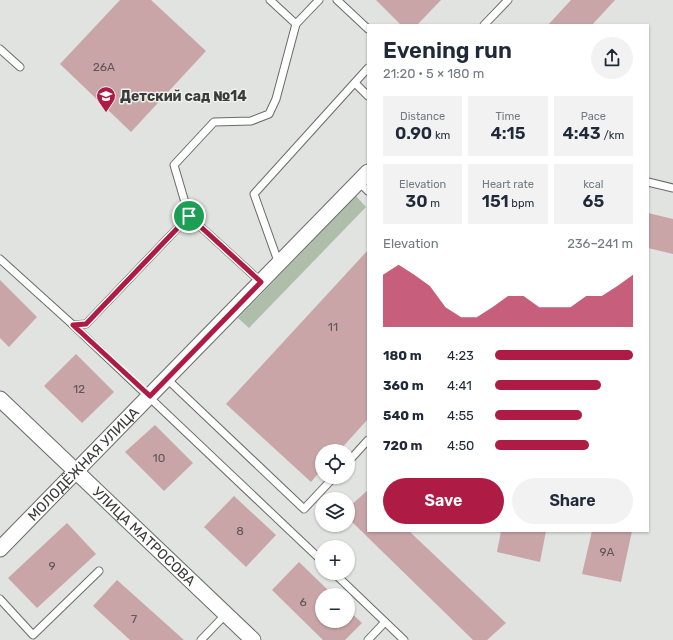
<!DOCTYPE html>
<meta charset="utf-8">
<style>
body{margin:0;font-family:Rubik,sans-serif;background:#f2f2f3;color:#1f2937;height:100vh;display:flex;flex-direction:column;font-size:15px;white-space:nowrap}
*{box-sizing:border-box;margin:0}
p{font-size:13px;color:#747a83}
.icon{flex:none;width:22px;height:22px;fill:none;stroke:currentColor;stroke-width:2;stroke-linecap:round;stroke-linejoin:round}
.map{position:relative;flex:1;overflow:hidden}
.panel{position:absolute;left:367px;top:24px;width:282px;height:508px;display:flex;flex-direction:column;background:#fff;border-radius:0px;box-shadow:0 1px 3px #0004}
.panel>*{flex:none}
.buttons{position:absolute;left:315px;top:444px;display:grid;gap:8px}
.buttons a{display:grid;place-items:center;width:40px;height:40px;border-radius:50%;background:#fff;box-shadow:0 1px 3px #0004;font-size:20px}
.pin{position:absolute;display:grid;place-items:center;width:34px;height:34px;color:#fff;margin:-17px;border:2px solid #fff;border-radius:50%;box-shadow:0 1px 4px #0007}
.round{display:grid;place-items:center;flex:none;width:42px;height:42px;border-radius:21px;background:#f2f2f3}
.overview{display:flex;align-items:center;justify-content:space-between;height:68px;padding:0 16px}
h1{font-size:22px;font-weight:600;line-height:30px}
.figures{display:grid;grid-template-columns:repeat(3,1fr);gap:6px;height:68px;padding:4px 16px}
.figures div{display:grid;align-content:center;border-radius:0px;background:#f2f2f3;text-align:center}
.figures b{font-size:17px;font-weight:600}
.figures small{font-size:11px;font-weight:400}
.figures p{font-size:11px}
.chart{height:112px;padding:8px 16px}
.chart p{display:flex;justify-content:space-between}
.chart svg{width:100%;height:72px;margin-top:4px;fill:#ae1b45;opacity:.7}
.button{display:flex;gap:8px;margin-top:auto;padding:8px 16px}
.button a{flex:1;height:46px;border-radius:24px;background:#ae1b45;color:#fff;font-size:16px;font-weight:600;line-height:46px;text-align:center}
.button a+a{background:#f2f2f3;color:#1f2937}
ul{padding:0 16px;list-style:none;font-size:13px}
li{display:grid;grid-template-columns:64px 48px 1fr;align-items:center;height:30px}
li i{height:10px;border-radius:5px;background:#ae1b45}
.map>svg:first-child{display:block}
.green{fill:#afbeab}
.building{fill:#c9a5a8}
.lines{fill:none;stroke-linecap:round;stroke-linejoin:round}
.service-casing{stroke:#696b68;stroke-width:9}
.minor-casing{stroke:#696b68;stroke-width:17}
.service{stroke:#fff;stroke-width:7}
.minor{stroke:#fff;stroke-width:15}
.route-casing{stroke:#fff;stroke-width:8}
.route{stroke:#ae1b45;stroke-width:5}
.labels{text-anchor:middle;stroke-width:3;stroke-linejoin:round;paint-order:stroke}
.number-label{font-size:12px;fill:#5e5655}
.poi-label{font-size:14px;font-weight:bold;fill:#3a3b39;stroke:#eef0ed;text-anchor:start}
.street-label{font-size:14px;fill:#3a3b39;stroke:#eef0ed}
</style>
<div class="map">
<svg width="673" height="640" viewBox="0 0 673 640">
<rect width="100%" height="100%" fill="#e0e3e0"/>
<!-- green -->
<path class="green" d="M356 196 366 207 249 328 238 318Z"/>
<!-- building -->
<g class="building">
<path d="M120 0H151L206 51 131 132 60 64Z"/>
<path d="M376 0H441L417 25H401Z"/>
<path d="M571 0H615L592 25H548Z"/>
<path d="M648 213 673 219V254L648 248Z"/>
<path d="M368 250V419L339 451H322V469L311 482 226 404Z"/>
<path d="M0 280 37 317 9 347 0 338Z"/>
<path d="M76 354 114 392 82 423 44 386Z"/>
<path d="M155 425 193 463 164 491 125 452Z"/>
<path d="M368 490V531H409L506 623 487 640H473L348 518V508Z"/>
<path d="M234 496 276 535 246 567 204 527Z"/>
<path d="M67 523 96 554 37 608 8 578Z"/>
<path d="M501 531H546L540 562 497 552Z"/>
<path d="M592 531H632L621 582 582 574Z"/>
<path d="M299 562 333 595H322V621H348V610L362 623 345 640H323L272 590Z"/>
<path d="M117 580 184 640H130L93 606Z"/>
</g>
<g class="lines">
<!-- service casing -->
<g class="service-casing">
<g id="service">
<path d="M270 0 296 24 319 0"/>
<path d="M337 0 368 29"/>
<path d="M484 25 508 0"/>
<path d="M0 49 20 67"/>
<path d="M355 83 368 96"/>
<path d="M359 182 368 191"/>
<path d="M648 182 673 188"/>
<path d="M0 259 73 325 86 324 189 216"/>
<path d="M279 264 254 194 368 68"/>
<path d="M261 282 189 216 174 165 214 122 251 121 269 114 276 99 296 24"/>
<path d="M73 325 322 561"/>
<path d="M167 379 304 509 334 477"/>
<path d="M348 462 368 440"/>
<path d="M334 573 404 640"/>
<path d="M0 599 33 635 99 571"/>
<path d="M201 640 226 614"/>
<path d="M368 640 385 622"/>
</g>
</g>
<!-- minor casing -->
<g class="minor-casing">
<g id="minor">
<path id="s1" d="M0 399 253 640"/>
<path id="s2" d="M0 549 368 172"/>
</g>
</g>
<!-- service -->
<use href="#service" class="service"/>
<!-- minor -->
<use href="#minor" class="minor"/>
</g>
<g class="lines">
<!-- route casing -->
<g class="route-casing">
<path id="route" d="M189 216 261 282 150 396 73 325 86 324Z"/>
</g>
<!-- route -->
<use href="#route" class="route"/>
</g>
<!-- icons -->
<defs>
<g id="school-pin" transform="scale(1)"><path d="M0 17L-7.5 6A9.5 9.5 0 1 1 7.5 6Z" fill="#ae1b45" stroke="#eef0ed"/><path d="M0-5L7-2L0 1L-7-2ZM-4 1L0 2.5L4 1V4Q0 6-4 4Z" fill="#fff"/></g>
</defs>
<g fill-rule="evenodd">
<use href="#school-pin" x="106" y="96"/>
</g>
<g class="labels">
<!-- number labels -->
<g class="number-label">
<text x="104" y="71">26А</text>
<text x="333" y="331">11</text>
<text x="79" y="393">12</text>
<text x="159" y="462">10</text>
<text x="240" y="535">8</text>
<text x="607" y="556">9А</text>
<text x="52" y="570">9</text>
<text x="303" y="606">6</text>
<text x="134" y="623">7</text>
</g>
<!-- poi labels -->
<g class="poi-label">
<text x="120" y="101">Детский сад №14</text>
</g>
<!-- street labels -->
<g class="street-label">
<text dy="5" stroke="none"><textPath href="#s2" startOffset="119">МОЛОДЁЖНАЯ УЛИЦА</textPath></text>
<text dy="5" stroke="none"><textPath href="#s1" startOffset="199">УЛИЦА МАТРОСОВА</textPath></text>
</g>
</g>
</svg>
<div class="buttons">
<a><svg class="icon" aria-label="locate" viewBox="0 0 24 24"><circle cx="12" cy="12" r="6"/><path d="M12 2v4M12 18v4M2 12h4M18 12h4"/></svg></a>
<a><svg class="icon" aria-label="layers" viewBox="0 0 24 24"><path d="M12 4l9 5-9 5-9-5zM3 14l9 5 9-5"/></svg></a>
<a>+</a>
<a>−</a>
</div>
<div class="pin" style="left:189px;top:216px;background:#1e9e55"><svg class="icon" aria-label="arrive" viewBox="0 0 24 24"><path d="M6 21V4h12l-3 4 3 4H6"/></svg></div>
<section class="panel">
<div class="overview"><div><h1>Evening run</h1><p>21:20 · 5 × 180 m</p></div><a class="round"><svg class="icon" aria-label="share" viewBox="0 0 24 24"><path d="M12 15V3M7 8l5-5 5 5M5 13v7h14v-7"/></svg></a></div>
<div class="figures">
<div><p>Distance</p><b>0.90<small> km</small></b></div>
<div><p>Time</p><b>4:15</b></div>
<div><p>Pace</p><b>4:43<small> /km</small></b></div>
</div>
<div class="figures">
<div><p>Elevation</p><b>30<small> m</small></b></div>
<div><p>Heart rate</p><b>151<small> bpm</small></b></div>
<div><p>kcal</p><b>65</b></div>
</div>
<div class="chart"><p><span>Elevation</span>236–241 m</p>
<svg viewBox="0 0 160 44" preserveAspectRatio="none"><path d="M0 44V12L10 6L20 12L30 19L40 32L50 38L60 38L70 32L80 25L90 25L100 32L110 32L120 32L130 25L140 25L150 19L160 12V44z"/></svg>
</div>
<ul>
<li><b>180 m</b>4:23<i style="width:100%"></i></li>
<li><b>360 m</b>4:41<i style="width:77%"></i></li>
<li><b>540 m</b>4:55<i style="width:63%"></i></li>
<li><b>720 m</b>4:50<i style="width:68%"></i></li>
</ul>
<div class="button"><a>Save</a><a>Share</a></div>
</section>
</div>
